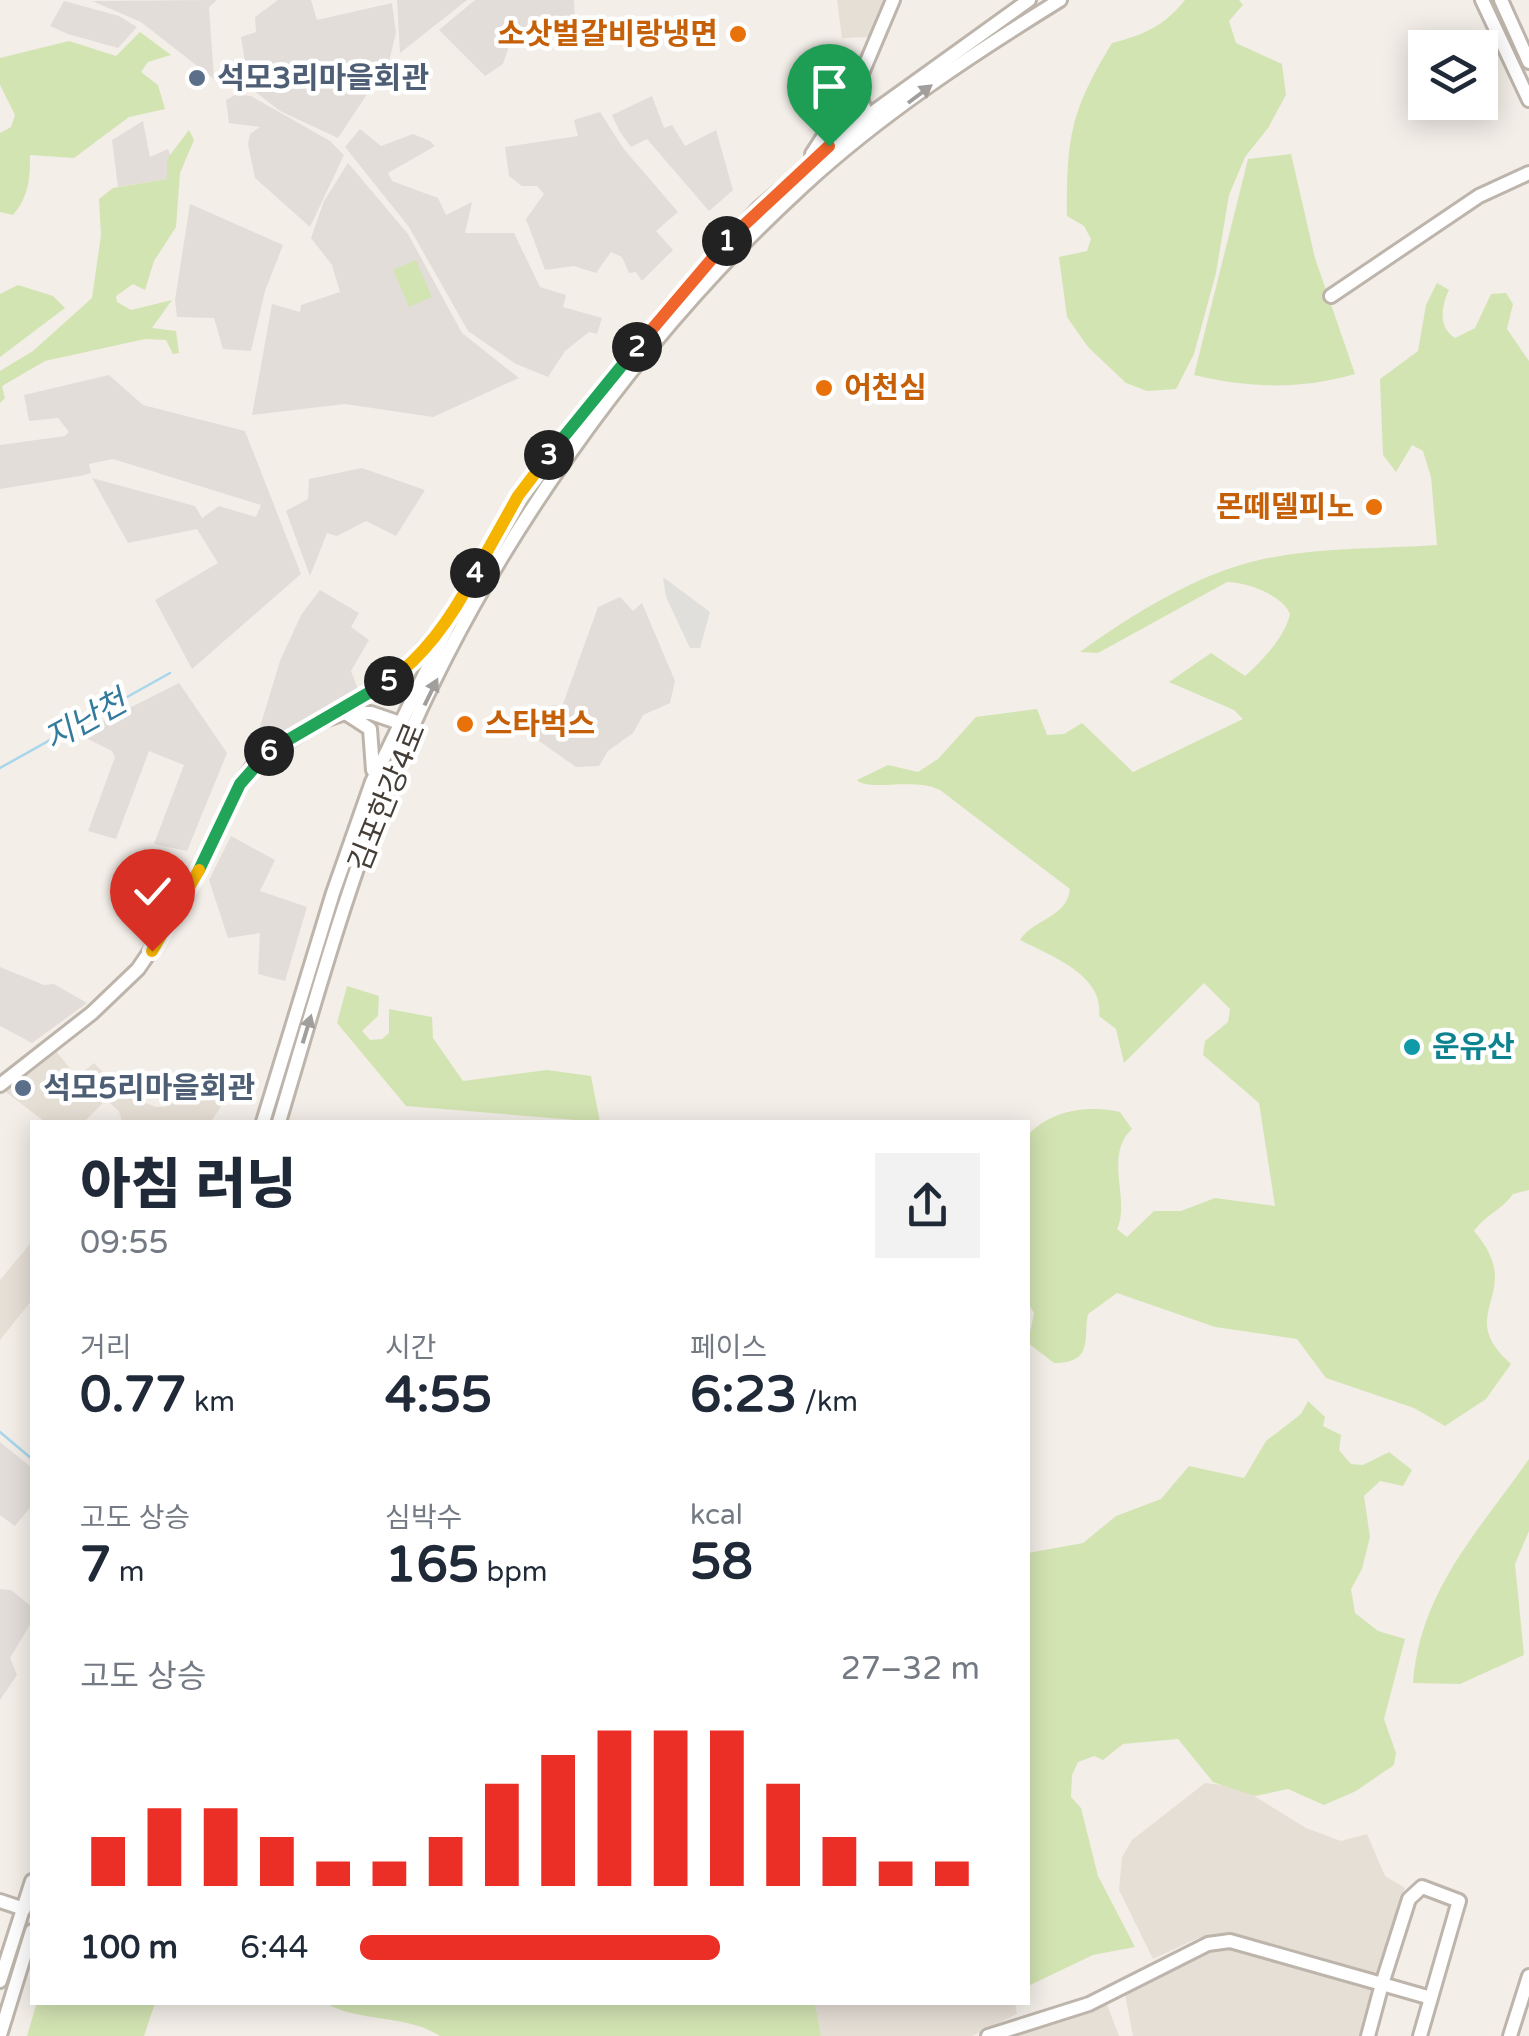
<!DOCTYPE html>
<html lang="ko">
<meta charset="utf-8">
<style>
body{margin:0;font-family:"Varela Round","Noto Sans KR",sans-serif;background:#f2f2f3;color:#1f2937;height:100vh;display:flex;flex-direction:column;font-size:38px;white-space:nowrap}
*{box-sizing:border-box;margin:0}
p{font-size:32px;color:#747a83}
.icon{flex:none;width:55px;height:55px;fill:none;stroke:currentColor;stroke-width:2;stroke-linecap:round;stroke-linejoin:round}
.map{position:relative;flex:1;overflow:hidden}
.sheet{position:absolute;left:30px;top:1120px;width:1000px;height:885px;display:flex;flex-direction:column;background:#fff;border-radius:0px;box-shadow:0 5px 25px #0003}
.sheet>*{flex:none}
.buttons{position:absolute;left:1408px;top:30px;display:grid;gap:20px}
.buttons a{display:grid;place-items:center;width:90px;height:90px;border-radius:0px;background:#fff;box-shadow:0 5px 25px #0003;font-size:50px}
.pin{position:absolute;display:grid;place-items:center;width:85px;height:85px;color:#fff;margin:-102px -42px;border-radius:50% 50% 50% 0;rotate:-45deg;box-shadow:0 0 10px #0007}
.pin .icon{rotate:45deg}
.km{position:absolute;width:50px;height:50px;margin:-25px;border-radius:50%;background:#222;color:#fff;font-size:28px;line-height:50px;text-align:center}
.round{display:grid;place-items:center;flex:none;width:105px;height:105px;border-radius:0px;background:#f2f2f3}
.head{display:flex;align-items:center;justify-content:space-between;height:170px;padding:0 50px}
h1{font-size:55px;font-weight:800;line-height:75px}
.figures{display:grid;grid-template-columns:repeat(3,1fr);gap:15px;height:170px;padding:10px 50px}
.figures div{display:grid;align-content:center}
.figures b{font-size:50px;font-weight:800}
.figures small{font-size:28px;font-weight:400}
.figures p{font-size:28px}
.chart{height:280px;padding:20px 50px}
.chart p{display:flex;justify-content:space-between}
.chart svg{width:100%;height:180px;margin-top:10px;stroke:#eb2e26;stroke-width:6}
ul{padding:0 50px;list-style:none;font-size:32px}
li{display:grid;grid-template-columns:160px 120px 1fr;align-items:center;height:75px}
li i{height:25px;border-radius:12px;background:#eb2e26}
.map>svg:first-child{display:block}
.residential{fill:#e6dfd6}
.industrial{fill:#e2ddd9}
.green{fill:#d3e4b3}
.parking{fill:#e1dfdc}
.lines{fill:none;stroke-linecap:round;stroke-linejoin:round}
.stream{stroke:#a8d7eb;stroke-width:2.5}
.minor-casing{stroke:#bdb5ab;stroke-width:18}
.minor{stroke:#fff;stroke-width:12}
.oneway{fill:#a29e9b}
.split-1-casing{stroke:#fff;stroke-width:20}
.split-2-casing{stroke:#fff;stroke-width:20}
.split-3-casing{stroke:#fff;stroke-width:20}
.split-4-casing{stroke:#fff;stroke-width:20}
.split-5-casing{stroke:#fff;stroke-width:20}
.split-6-casing{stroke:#fff;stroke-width:20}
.split-7-casing{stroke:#fff;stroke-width:20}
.split-8-casing{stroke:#fff;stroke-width:20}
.split-1{stroke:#f0652b;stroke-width:12}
.split-2{stroke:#f0652b;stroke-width:12}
.split-3{stroke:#22a559;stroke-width:12}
.split-4{stroke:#f5b400;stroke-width:12}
.split-5{stroke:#f5b400;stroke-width:12}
.split-6{stroke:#22a559;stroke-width:12}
.split-7{stroke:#22a559;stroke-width:12}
.split-8{stroke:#f5b400;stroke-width:12}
.food-dot{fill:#e8710a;stroke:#fff;stroke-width:4}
.service-dot{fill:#5c6f8a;stroke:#fff;stroke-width:4}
.culture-dot{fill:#0f9aa8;stroke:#fff;stroke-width:4}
.labels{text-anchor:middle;stroke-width:9;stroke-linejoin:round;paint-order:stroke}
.food-label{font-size:30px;font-weight:bold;fill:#c56008;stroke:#fff;text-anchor:end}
.service-label{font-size:30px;font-weight:bold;fill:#4e5e75;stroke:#fff;text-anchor:start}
.street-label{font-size:30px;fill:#453e37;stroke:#fff}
.culture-label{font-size:30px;font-weight:bold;fill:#0d838f;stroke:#fff;text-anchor:start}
.water-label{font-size:32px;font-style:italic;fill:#337a9b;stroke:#fff}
</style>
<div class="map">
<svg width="1529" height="2036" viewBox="0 0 1529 2036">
<rect width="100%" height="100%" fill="#f3eee8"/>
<!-- residential -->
<g class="residential">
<path d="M837 0H886L869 37 842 38Z"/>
<path d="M55 1050 77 1077 94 1063 126 1095 156 1107H165L183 1093 201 1089 213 1071 235 1084 211 1122H122L119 1111 106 1100 84 1122H45L2 1089Z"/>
<path d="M30 1244 32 1300 0 1340V1280Z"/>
<path d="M1205 1783 1240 1787 1306 1828 1341 1841 1367 1834 1385 1876 1405 1888 1378 1972 1372 1975 1228 1934 1198 1938 1153 1959 1119 1890 1122 1857 1132 1840Z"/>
<path d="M1227 1946 1369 1986 1373 1993 1360 2036H1133L1124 1989 1197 1951Z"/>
<path d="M1106 2002 1119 2036H994L1085 2012Z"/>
<path d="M815 2003H1015L1017 2014 972 2036H821Z"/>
</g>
<!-- industrial -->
<g class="industrial">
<path d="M217 0 209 7 214 79 141 22 92 1Z"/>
<path d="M278 0H311L317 20 392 3 396 33 389 61 338 138 280 111 249 87 241 37 256 32 255 17Z"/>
<path d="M397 0H467L400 53Z"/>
<path d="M475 0H574L575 20 535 24 509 46 503 64 485 76 439 30Z"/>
<path d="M64 1 119 16 137 27 118 48 68 34 50 26Z"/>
<path d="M237 94 251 96 330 141 344 155 310 227 255 178 248 144 250 134 260 127 229 123 226 100Z"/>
<path d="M652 96 664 128 672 125 685 146 716 130 733 190 709 211 647 139 631 147 620 132 612 115Z"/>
<path d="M600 112 623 148 678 212 656 231 673 250 642 281 636 272 629 273 622 257 611 252 596 273 574 266 545 270 526 219 544 194 537 186H522L509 176 505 147 578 136 574 120Z"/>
<path d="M143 121 150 157 168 149 170 154 167 179 118 187 112 140Z"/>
<path d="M360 129 381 146 413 134 430 141 435 146 388 173 392 181 438 198 446 215 472 202 465 233H514L540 287 566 295 563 307 602 318 597 334 589 332 565 351 548 377 516 364 468 331 409 227 345 147Z"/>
<path d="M348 163 408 234 462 333 519 378 433 417 345 404 252 415 272 304 300 312 301 305 340 292 332 265 311 238 324 201Z"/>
<path d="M190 204 283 245 265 291 251 351 223 349 214 318 177 317 175 300Z"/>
<path d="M109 375 143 405 245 431 301 574 192 669 155 600 218 563 197 529 128 543 92 478 195 506 202 518 219 506 256 517 261 505 113 459 89 464 91 473 80 476 0 489V445L65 436 69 432 58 418 29 421 24 395Z"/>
<path d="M362 468 425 490 396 536 366 521 337 536 327 533 310 576 286 511 308 499 309 479Z"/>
<path d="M320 590 359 613 351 627 369 640 351 671 358 689 262 743 260 727 280 661 301 615Z"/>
<path d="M620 597 633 611 642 603 675 681 670 703 643 715 633 733 608 751 599 766 576 767 515 724 522 710 563 704 598 607Z"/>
<path d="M179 683 227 753 187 851 154 844 184 765 149 751 116 839 88 831 115 757 112 751 78 734Z"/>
<path d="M231 836 275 860 260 891 307 907 285 981 258 974 260 933 228 938 209 880Z"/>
<path d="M0 967 44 985 54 984 87 1003 32 1043 0 1026Z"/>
<path d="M0 1442 32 1468V1505L15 1526 0 1515Z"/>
<path d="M0 1589 11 1590 32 1607V1621L10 1658 17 1675 0 1700Z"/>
</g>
<!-- green -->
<g class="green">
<path d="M1185 0H1239L1243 5 1229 21 1236 43 1282 64 1286 95 1268 128 1245 157 1229 195 1216 273 1194 354 1176 389 1147 391 1126 383 1088 347 1067 317 1059 257 1087 251 1091 239 1084 226 1067 216C1067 137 1070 112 1112 43 1144 35 1164 26 1185 0Z"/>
<path d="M140 32 171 55 148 62 141 72 158 85 165 109 129 117 74 158 30 155C30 179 29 196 13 215L0 212V133L11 127 15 115 0 85V58L69 41 116 56Z"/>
<path d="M189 130 194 140 180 173 176 227 154 261 145 290 133 284 116 296 117 302 131 310 172 300 152 328 176 331 179 353 173 354 166 340 145 339 45 361 2 386 5 398 0 403V371L33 351 92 298 101 235 99 199 113 188 167 179V159Z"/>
<path d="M1291 154 1315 258 1355 374C1300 390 1249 388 1194 375L1248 159Z"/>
<path d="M416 260 432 297 409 307 393 270Z"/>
<path d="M1437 283 1449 290C1441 307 1438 327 1455 338L1475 328 1491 294 1506 293 1513 304 1507 329 1529 361V1190L1513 1194C1502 1210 1485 1215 1474 1231 1529 1295 1451 1311 1511 1364L1486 1399 1445 1426 1414 1408 1326 1378 1297 1339 1215 1327 1117 1293 1088 1314C1083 1339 1094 1363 1054 1363L1028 1343 1034 1313 1028 1303V1135C1051 1110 1089 1105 1120 1112L1132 1129C1103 1156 1131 1200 1117 1229L1127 1237 1154 1211H1181L1215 1198 1275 1206 1259 1103 1203 1055 1205 1041 1228 1022 1230 1009 1204 983 1124 1063 1116 1029 1099 1016C1105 975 1049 955 1020 940 1033 919 1067 918 1070 889L940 790C913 777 868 792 857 780L888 765 918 772 938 759 976 717 1037 709 1047 735 1064 734 1082 723 1133 772 1243 719 1234 710 1169 682 1211 653 1245 676C1262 661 1285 637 1290 614 1283 595 1246 582 1227 582L1098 653 1080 652C1131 615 1197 574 1259 560 1318 547 1378 549 1437 545L1431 477 1423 451 1412 445 1396 472 1383 455 1380 379 1418 351 1426 305Z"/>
<path d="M18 285 53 296 65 308 0 357V294Z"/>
<path d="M347 986 379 996 378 1016 362 1031 370 1040 382 1039 389 1033V1009L432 1017 433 1038 463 1081 547 1070 591 1076 600 1122 406 1106 337 1023Z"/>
<path d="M1308 1401 1325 1417 1323 1426 1341 1435 1339 1450 1351 1464 1363 1465 1389 1452 1412 1470 1403 1486 1380 1481 1364 1496 1370 1537 1362 1569 1351 1589 1355 1613 1378 1631 1405 1639 1384 1719 1396 1753 1394 1765 1356 1791 1324 1805 1288 1789 1255 1796 1213 1782 1178 1739 1123 1744 1103 1760 1094 1756 1078 1762 1072 1775 1071 1797 1081 1808 1098 1876 1135 1947 1093 1955 1028 1986V1553L1083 1543 1116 1516 1161 1499 1189 1466 1244 1478 1266 1441 1301 1414Z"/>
<path d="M1529 1459V1531L1515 1564 1524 1655 1460 1684 1413 1683C1420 1590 1479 1531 1529 1459Z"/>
<path d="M37 2002H155V2003L144 2036H27Z"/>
<path d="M325 2003H815L821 2036H440C406 2014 361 2023 325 2003Z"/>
</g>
<!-- parking -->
<path class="parking" d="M663 577 710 612 700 648H690L666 597Z"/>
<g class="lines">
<!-- stream -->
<g class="stream">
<path d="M0 768 170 673"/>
<path d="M0 1432 32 1459"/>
</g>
<!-- minor casing -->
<g class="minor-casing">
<g id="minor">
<path d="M1482 0 1529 100"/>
<path d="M1501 0 1529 62"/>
<path d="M869 123 857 85 893 0"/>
<path d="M812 154 857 85"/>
<path d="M1331 296 1479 196 1529 173"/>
<path d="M340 710 404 671 440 629"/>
<path d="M347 714 370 729 373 770"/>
<path d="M0 1085 92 1013 138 969 179 909 240 784 256 762 321 721 345 713H371L400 723"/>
<path d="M263 1122 333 893 372 782 455 612 518 497 667 310 759 208 865 118 1029 0"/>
<path d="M279 1122C315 1002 348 880 397 763 483 554 636 339 803 186 880 115 971 55 1060 0"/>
<path d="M0 1901 24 1909"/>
<path d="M0 1981 32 1881"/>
<path d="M0 2035 32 1931"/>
<path d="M988 2036 1089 2004 1208 1944 1230 1941 1382 1984 1368 2036"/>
<path d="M1420 2036 1456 1911 1459 1901 1422 1887 1409 1899 1382 1984 1431 1998"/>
<path d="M1510 2036 1529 1976"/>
</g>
</g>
<!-- minor -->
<use href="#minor" class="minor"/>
</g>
<!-- one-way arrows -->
<defs><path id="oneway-solid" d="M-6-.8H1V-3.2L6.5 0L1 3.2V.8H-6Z" transform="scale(2.5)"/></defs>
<g class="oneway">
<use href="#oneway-solid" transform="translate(920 94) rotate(-37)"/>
<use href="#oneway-solid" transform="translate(431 692) rotate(-64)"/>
<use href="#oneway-solid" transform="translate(307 1029) rotate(-73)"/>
</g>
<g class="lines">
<!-- split-1 casing -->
<g class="split-1-casing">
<path id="split-1" d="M727 241 829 146"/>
</g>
<!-- split-2 casing -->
<g class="split-2-casing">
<path id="split-2" d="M637 347 727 241"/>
</g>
<!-- split-3 casing -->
<g class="split-3-casing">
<path id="split-3" d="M549 455 637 347"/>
</g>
<!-- split-4 casing -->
<g class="split-4-casing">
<path id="split-4" d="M475 573 518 496 549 455"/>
</g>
<!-- split-5 casing -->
<g class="split-5-casing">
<path id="split-5" d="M389 681C427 654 454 614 475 573"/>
</g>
<!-- split-6 casing -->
<g class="split-6-casing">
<path id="split-6" d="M269 751 389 681"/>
</g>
<!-- split-7 casing -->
<g class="split-7-casing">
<path id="split-7" d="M199 870 240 784 269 751"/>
</g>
<!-- split-8 casing -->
<g class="split-8-casing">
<path id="split-8" d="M152 951 199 870"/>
</g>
<!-- split-1 -->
<use href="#split-1" class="split-1"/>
<!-- split-2 -->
<use href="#split-2" class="split-2"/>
<!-- split-3 -->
<use href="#split-3" class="split-3"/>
<!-- split-4 -->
<use href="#split-4" class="split-4"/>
<!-- split-5 -->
<use href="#split-5" class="split-5"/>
<!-- split-6 -->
<use href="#split-6" class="split-6"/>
<!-- split-7 -->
<use href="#split-7" class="split-7"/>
<!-- split-8 -->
<use href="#split-8" class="split-8"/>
</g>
<!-- markers -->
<g class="food-dot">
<circle cx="738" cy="34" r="10"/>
<circle cx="824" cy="388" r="10"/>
<circle cx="1374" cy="507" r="10"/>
<circle cx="465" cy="724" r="10"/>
</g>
<g class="service-dot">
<circle cx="197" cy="78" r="10"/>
<circle cx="23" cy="1088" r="10"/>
</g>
<circle class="culture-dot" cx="1412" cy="1047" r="10"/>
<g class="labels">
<!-- food labels -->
<g class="food-label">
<text x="718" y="44">소삿벌갈비랑냉면</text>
<text x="844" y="398" text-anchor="start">어천심</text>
<text x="1354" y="517">몬떼델피노</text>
<text x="485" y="734" text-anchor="start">스타벅스</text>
</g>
<!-- service labels -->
<g class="service-label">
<text x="217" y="88">석모3리마을회관</text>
<text x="43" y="1098">석모5리마을회관</text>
</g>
<!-- street labels -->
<g class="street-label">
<text transform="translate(387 797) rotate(-68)" y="10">김포한강4로</text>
</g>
<!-- culture labels -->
<g class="culture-label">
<text x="1432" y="1057">운유산</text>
</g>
<!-- water labels -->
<g class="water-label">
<text transform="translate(85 720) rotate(-29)" y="11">지난천</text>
</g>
</g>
</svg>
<div class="buttons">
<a><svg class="icon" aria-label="layers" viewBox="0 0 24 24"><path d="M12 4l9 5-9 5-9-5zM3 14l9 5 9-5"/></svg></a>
</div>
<div class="pin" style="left:829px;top:146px;background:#1e9e55"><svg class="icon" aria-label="arrive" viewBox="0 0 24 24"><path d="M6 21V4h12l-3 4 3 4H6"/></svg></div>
<div class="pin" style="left:152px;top:951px;background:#d93025"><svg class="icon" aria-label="check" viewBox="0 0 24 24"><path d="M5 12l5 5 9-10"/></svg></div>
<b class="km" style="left:727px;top:241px">1</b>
<b class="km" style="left:637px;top:347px">2</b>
<b class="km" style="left:549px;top:455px">3</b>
<b class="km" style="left:475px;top:573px">4</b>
<b class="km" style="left:389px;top:681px">5</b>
<b class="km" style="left:269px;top:751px">6</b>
<section class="sheet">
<div class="head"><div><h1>아침 러닝</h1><p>09:55</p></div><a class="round"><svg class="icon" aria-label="share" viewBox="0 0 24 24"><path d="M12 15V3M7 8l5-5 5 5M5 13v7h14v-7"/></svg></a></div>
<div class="figures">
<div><p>거리</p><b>0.77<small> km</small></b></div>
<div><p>시간</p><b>4:55</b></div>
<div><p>페이스</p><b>6:23<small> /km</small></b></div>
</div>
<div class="figures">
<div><p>고도 상승</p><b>7<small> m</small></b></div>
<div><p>심박수</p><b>165<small> bpm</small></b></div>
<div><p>kcal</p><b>58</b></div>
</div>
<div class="chart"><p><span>고도 상승</span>27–32 m</p>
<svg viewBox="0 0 160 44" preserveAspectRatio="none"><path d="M5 44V32M15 44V25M25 44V25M35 44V32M45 44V38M55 44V38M65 44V32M75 44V19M85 44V12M95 44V6M105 44V6M115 44V6M125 44V19M135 44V32M145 44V38M155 44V38"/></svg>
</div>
<ul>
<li><b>100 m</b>6:44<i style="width:58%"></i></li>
</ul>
</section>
</div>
